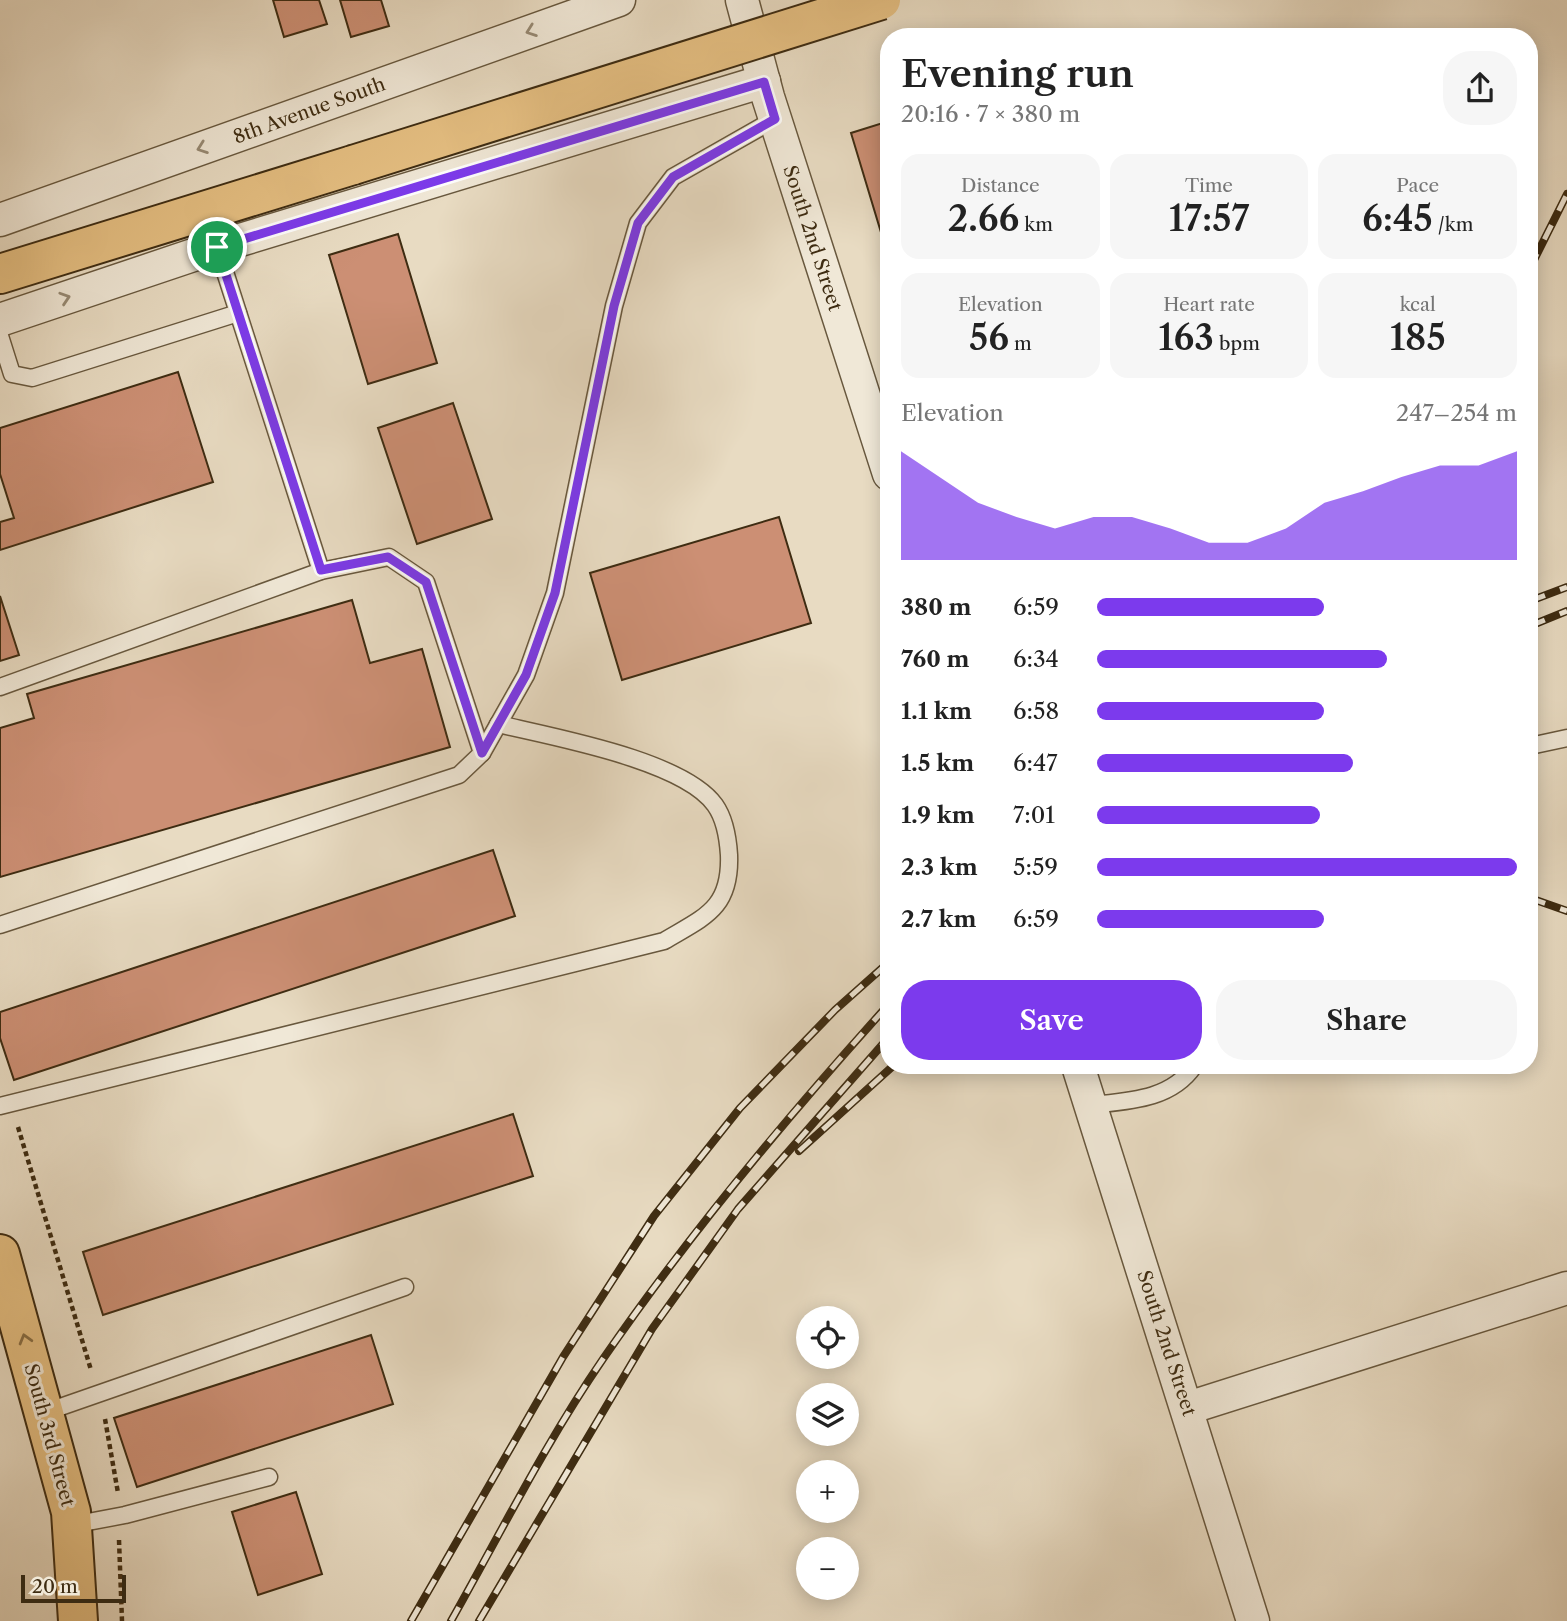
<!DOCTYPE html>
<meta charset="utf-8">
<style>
body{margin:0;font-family:"Libre Caslon Text",serif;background:#f6f6f6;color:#222;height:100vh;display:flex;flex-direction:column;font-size:26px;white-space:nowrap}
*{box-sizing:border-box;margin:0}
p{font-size:23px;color:#767676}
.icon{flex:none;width:38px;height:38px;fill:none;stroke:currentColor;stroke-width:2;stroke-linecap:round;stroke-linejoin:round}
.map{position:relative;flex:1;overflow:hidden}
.drawer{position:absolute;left:880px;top:28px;width:658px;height:1046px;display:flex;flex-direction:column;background:#fff;border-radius:28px;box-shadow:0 4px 18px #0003}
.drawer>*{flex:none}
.fabs{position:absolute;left:796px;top:1306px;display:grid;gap:14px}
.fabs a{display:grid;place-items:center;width:63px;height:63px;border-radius:50%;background:#fff;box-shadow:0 4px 18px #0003;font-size:35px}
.scale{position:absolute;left:21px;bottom:18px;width:105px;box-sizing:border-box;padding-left:7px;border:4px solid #3e2c12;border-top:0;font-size:19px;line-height:24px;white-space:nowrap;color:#3e2c12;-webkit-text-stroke:5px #f0e8d7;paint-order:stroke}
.pin{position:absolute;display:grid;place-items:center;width:60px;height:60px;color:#fff;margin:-30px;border:4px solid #fff;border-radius:50%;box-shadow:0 2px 7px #0007}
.round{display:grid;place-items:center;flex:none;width:74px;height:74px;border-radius:28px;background:#f6f6f6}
.head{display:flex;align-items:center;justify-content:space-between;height:119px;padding:0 21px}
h1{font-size:38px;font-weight:600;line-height:52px}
.metrics{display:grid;grid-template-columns:repeat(3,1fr);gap:10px;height:119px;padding:7px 21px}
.metrics div{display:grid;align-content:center;border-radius:18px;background:#f6f6f6;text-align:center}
.metrics b{font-size:35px;font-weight:600}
.metrics small{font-size:19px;font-weight:400}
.metrics p{font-size:19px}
.chart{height:196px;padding:14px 21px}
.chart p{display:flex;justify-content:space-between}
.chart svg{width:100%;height:126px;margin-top:7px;fill:#7c3aed;opacity:.7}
.primary-button{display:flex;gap:14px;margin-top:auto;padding:14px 21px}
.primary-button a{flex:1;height:80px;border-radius:28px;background:#7c3aed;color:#fff;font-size:28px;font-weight:600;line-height:80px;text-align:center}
.primary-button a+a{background:#f6f6f6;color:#222}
ul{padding:0 21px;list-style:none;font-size:23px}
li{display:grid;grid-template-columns:112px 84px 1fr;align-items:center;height:52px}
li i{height:18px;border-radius:9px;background:#7c3aed}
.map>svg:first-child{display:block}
.building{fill:#cc8f74;stroke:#3e2c12;stroke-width:2}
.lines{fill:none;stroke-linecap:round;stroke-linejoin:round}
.service-casing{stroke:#68583e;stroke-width:19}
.minor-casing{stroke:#68583e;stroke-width:35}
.trunk-casing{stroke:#3e2c12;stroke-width:42}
.path{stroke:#3e2c12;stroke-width:4.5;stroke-dasharray:5 3.5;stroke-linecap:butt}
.service{stroke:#f0e8d7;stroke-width:16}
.minor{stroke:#f0e8d7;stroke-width:32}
.trunk{stroke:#e4be81;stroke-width:38}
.rail-casing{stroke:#3e2c12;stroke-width:8}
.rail{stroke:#f0e8d7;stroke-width:5;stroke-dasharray:16;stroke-linecap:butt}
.trunk-bridge-casing{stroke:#3e2c12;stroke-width:42;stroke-linecap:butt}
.trunk-bridge{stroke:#e4be81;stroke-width:38}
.oneway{stroke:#978a74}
.oneway2{stroke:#896e44}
.route-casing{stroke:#fff;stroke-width:14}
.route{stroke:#7c3aed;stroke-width:9}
.labels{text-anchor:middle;stroke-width:6;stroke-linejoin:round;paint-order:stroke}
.street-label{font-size:19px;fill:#3e2c12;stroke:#f0e8d7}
</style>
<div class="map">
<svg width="1567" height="1621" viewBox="0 0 1567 1621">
<rect width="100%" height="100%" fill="#e8dbc2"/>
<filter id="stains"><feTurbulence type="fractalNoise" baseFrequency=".00286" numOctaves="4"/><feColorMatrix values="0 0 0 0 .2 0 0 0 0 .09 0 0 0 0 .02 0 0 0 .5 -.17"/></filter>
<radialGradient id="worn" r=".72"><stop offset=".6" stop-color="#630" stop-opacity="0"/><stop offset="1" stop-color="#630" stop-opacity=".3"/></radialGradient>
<!-- building -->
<g class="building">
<path d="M273 0H319L327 24 284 37Z"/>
<path d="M340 0H381L389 26 351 37Z"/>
<path d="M889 121V249H886L851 133Z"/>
<path d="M398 234 437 363 368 384 329 255Z"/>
<path d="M178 372 213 482 0 550V522L14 518 0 474V428Z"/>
<path d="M453 403 492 519 417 544 378 428Z"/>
<path d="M779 517 811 623 622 680 590 573Z"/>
<path d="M0 596 19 655 0 661Z"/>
<path d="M352 600 370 663 422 649 450 747 0 877V728L34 718 27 694Z"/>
<path d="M493 850 515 916 14 1080 0 1038V1012Z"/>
<path d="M513 1114 533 1176 103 1315 83 1252Z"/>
<path d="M371 1335 393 1404 137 1487 114 1418Z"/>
<path d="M296 1492 322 1574 258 1595 232 1512Z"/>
</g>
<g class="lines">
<!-- service casing -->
<g class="service-casing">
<g id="service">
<path d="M217 247 321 571"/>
<path d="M0 336 12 374 32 378 238 313"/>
<path d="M0 687 321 571 389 557 426 582 482 753 459 775 0 925"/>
<path d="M1530 746 1567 738"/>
<path d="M482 753 526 675 555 593 614 306 638 223 673 177 775 119"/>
<path d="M1091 1105C1128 1101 1171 1100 1194 1066"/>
<path d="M0 1106 664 941C704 917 731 909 729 855 728 839 725 819 715 805 683 760 552 737 498 724"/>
<path d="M46 1412 405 1287"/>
<path d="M72 1525 125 1515 269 1477"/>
</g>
</g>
<!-- minor casing -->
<g class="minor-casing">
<g id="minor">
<path d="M742 0 768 97 889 474"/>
<path d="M0 220 619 0"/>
<path d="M0 320 217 247 764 81"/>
<path d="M1078 1066 1253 1621"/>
<path d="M1188 1408 1567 1288"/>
</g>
</g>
<!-- trunk casing -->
<g class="trunk-casing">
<g id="trunk">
<path d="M0 274 353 165"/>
<path d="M0 1254 71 1512 78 1621"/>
</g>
</g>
<!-- path -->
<g class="path">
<path d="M18 1127 91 1370"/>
<path d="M105 1419 118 1493"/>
<path d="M119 1540 122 1621"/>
</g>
<!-- service -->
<use href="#service" class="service"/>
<!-- minor -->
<use href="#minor" class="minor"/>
<!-- trunk -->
<use href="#trunk" class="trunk"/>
<!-- rail casing -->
<g class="rail-casing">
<g id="rail">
<path d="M1530 268 1567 194"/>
<path d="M1530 601 1567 587"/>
<path d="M1530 626 1567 611"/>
<path d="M1530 898 1567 911"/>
<path d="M799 1151 893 1066"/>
<path d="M411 1621 563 1357 654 1216 740 1108 835 1010 889 962"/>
<path d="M451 1621C500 1534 546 1442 603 1359 689 1234 787 1117 889 1004"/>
<path d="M479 1621 652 1329 738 1209 889 1037"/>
</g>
</g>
<!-- rail -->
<use href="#rail" class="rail"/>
<!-- trunk-bridge casing -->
<g class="trunk-bridge-casing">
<path id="trunk-bridge" d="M353 165 881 0"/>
</g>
<!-- trunk-bridge -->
<use href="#trunk-bridge" class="trunk-bridge"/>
</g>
<!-- one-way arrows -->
<defs><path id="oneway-chevron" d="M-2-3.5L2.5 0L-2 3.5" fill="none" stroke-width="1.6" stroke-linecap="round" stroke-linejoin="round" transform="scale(1.75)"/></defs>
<g class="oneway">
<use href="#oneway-chevron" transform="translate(531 31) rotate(160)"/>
<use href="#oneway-chevron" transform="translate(202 148) rotate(160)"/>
<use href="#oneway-chevron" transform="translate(65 298) rotate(-18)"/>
</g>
<use class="oneway2" href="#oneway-chevron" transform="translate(25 1339) rotate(-106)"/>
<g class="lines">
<!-- route casing -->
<g class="route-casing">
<path id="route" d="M764 82 775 119 673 177 638 223 614 306 555 593 526 675 482 753 426 582 388 557 321 570 217 247Z"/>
</g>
<!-- route -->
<use href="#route" class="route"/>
</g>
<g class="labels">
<!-- street labels -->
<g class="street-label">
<text transform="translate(309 110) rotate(-20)" y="7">8th Avenue South</text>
<text transform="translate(813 238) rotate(72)" y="7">South 2nd Street</text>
<text transform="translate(1167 1343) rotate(72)" y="7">South 2nd Street</text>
<text transform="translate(50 1435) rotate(75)" y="7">South 3rd Street</text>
</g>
</g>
<rect width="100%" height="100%" filter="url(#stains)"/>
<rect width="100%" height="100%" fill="url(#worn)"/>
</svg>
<div class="fabs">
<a><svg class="icon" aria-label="locate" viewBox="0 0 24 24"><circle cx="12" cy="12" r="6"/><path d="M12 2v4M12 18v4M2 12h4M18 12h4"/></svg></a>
<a><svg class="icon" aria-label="layers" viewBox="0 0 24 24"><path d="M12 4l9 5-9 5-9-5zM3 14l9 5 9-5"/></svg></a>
<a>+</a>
<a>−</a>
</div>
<div class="scale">20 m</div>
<div class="pin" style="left:217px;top:247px;background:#1e9e55"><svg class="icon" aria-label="arrive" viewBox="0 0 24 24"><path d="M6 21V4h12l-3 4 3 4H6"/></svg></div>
<section class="drawer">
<div class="head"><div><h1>Evening run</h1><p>20:16 · 7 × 380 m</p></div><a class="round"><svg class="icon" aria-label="share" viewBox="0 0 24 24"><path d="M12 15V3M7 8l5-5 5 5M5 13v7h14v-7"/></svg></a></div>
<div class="metrics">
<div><p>Distance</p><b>2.66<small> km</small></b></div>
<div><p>Time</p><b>17:57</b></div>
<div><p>Pace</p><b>6:45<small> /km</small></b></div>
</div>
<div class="metrics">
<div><p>Elevation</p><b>56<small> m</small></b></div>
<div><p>Heart rate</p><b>163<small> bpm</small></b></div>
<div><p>kcal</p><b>185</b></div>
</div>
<div class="chart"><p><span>Elevation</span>247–254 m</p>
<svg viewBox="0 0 160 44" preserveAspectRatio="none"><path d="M0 44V6L10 15L20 24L30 29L40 33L50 29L60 29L70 33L80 38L90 38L100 33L110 24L120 20L130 15L140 11L150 11L160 6V44z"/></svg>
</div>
<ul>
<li><b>380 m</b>6:59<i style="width:54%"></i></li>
<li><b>760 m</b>6:34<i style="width:69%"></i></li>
<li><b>1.1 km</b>6:58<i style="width:54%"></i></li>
<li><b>1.5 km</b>6:47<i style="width:61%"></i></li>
<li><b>1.9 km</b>7:01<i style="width:53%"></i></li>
<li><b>2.3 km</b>5:59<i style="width:100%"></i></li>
<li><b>2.7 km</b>6:59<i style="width:54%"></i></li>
</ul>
<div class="primary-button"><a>Save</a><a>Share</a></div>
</section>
</div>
